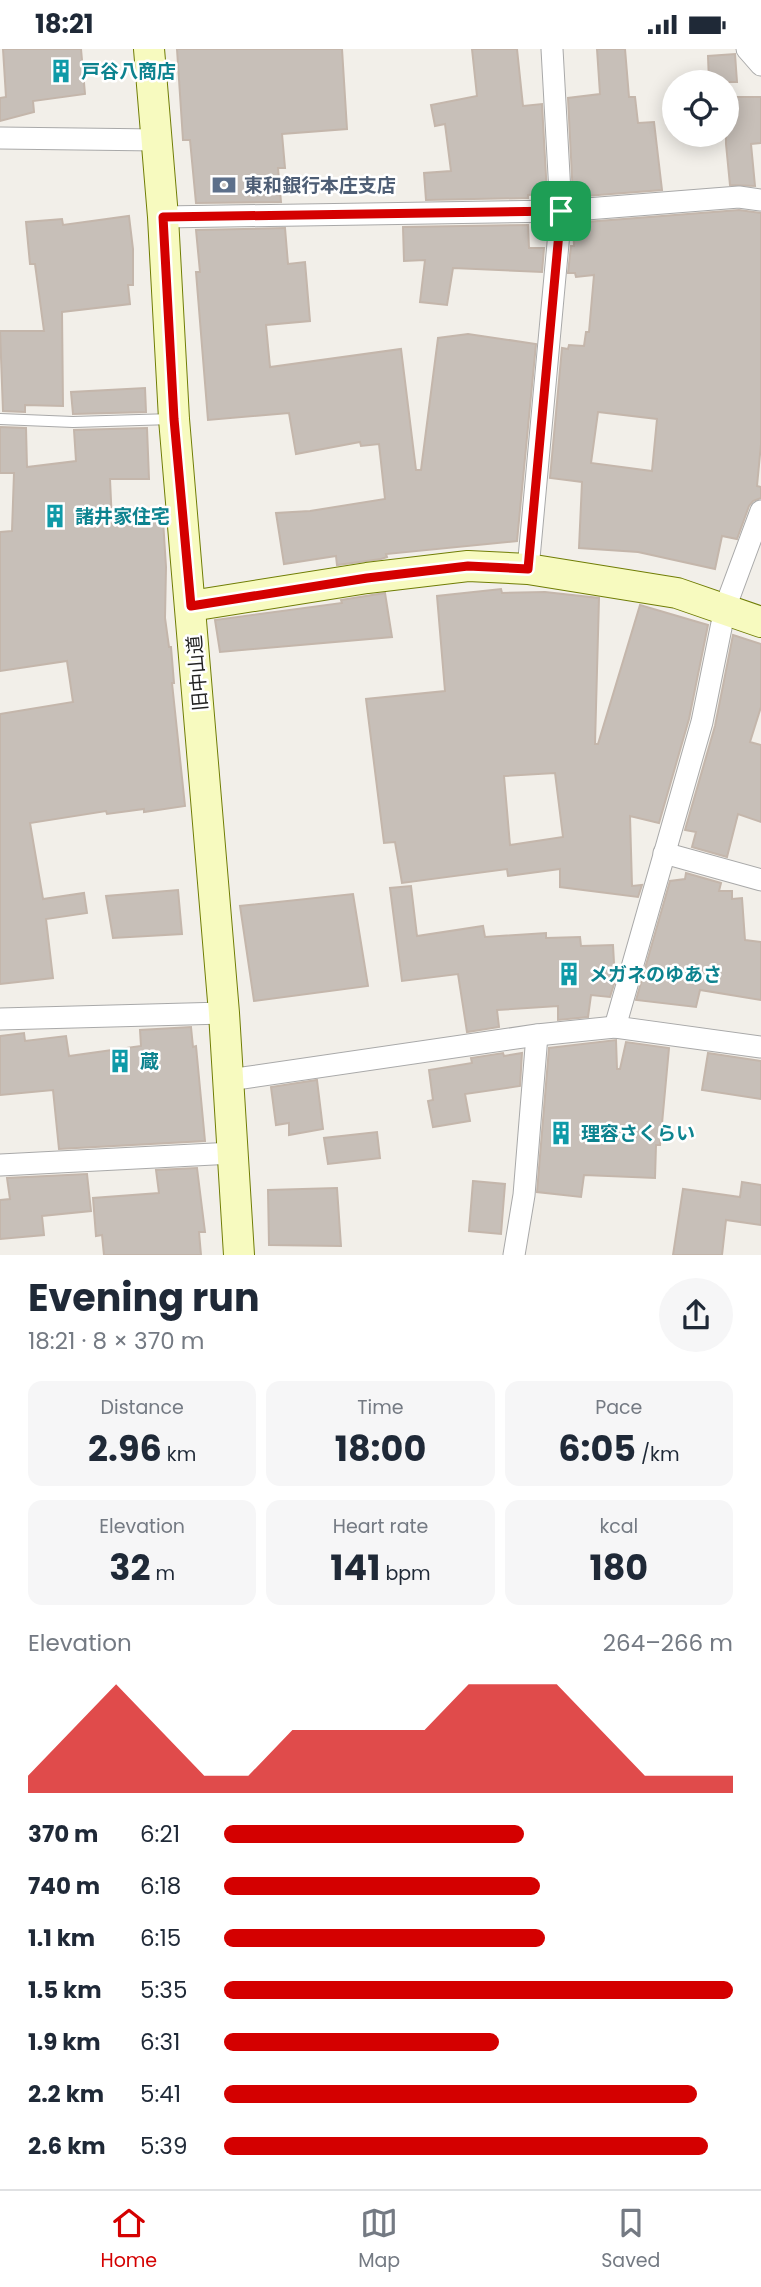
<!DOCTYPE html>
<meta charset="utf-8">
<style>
body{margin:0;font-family:Poppins,"Noto Sans JP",sans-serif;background:#f6f6f7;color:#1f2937;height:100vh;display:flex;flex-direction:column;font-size:26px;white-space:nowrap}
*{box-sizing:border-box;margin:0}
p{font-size:23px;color:#747a83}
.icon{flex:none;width:38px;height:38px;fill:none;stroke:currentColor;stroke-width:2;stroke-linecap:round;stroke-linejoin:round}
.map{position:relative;height:1206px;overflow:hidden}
.drawer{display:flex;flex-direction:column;background:#fff;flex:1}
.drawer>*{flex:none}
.buttons{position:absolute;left:662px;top:21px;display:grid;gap:14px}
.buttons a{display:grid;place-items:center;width:77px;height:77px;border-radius:50%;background:#fff;box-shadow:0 4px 18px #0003;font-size:35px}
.pin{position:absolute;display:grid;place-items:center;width:60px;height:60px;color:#fff;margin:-30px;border-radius:14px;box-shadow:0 4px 10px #0006}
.round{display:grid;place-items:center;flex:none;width:74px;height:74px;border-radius:37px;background:#f6f6f7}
.head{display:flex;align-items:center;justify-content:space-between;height:119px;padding:0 28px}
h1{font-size:38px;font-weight:700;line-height:52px}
.figures{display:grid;grid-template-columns:repeat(3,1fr);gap:10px;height:119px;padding:7px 28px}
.figures div{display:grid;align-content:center;border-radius:14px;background:#f6f6f7;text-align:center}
.figures b{font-size:35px;font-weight:700}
.figures small{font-size:19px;font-weight:400}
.figures p{font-size:19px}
.chart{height:196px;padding:14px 28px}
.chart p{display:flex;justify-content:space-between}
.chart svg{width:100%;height:126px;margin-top:7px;fill:#d40000;opacity:.7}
ul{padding:0 28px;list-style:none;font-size:23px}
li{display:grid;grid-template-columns:112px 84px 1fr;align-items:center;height:52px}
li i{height:18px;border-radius:9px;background:#d40000}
.status{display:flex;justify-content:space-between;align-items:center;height:49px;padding:0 35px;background:#fff;direction:ltr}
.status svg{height:19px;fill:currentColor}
.tab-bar{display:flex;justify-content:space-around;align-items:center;height:98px;border-top:2px solid #e0e1e3;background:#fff;font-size:19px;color:#747a83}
.tab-bar a{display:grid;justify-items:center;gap:4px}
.tab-bar .on{color:#d40000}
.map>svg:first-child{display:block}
.building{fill:#c7bfb8;stroke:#c4b6ab;stroke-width:2;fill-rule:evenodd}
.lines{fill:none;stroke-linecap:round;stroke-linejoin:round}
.lane-casing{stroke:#a9a9a9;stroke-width:12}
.street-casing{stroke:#a9a9a9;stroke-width:23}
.secondary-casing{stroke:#707d05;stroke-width:32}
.lane{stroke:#fff;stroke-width:10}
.street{stroke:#fff;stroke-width:21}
.secondary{stroke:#f7fabf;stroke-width:30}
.route-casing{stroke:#fff;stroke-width:14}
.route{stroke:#d40000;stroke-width:9}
.labels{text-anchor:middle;stroke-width:5;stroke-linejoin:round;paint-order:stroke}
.culture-label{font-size:19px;font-weight:bold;fill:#0d838f;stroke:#fff;text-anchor:start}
.service-label{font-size:19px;font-weight:bold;fill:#4e5e75;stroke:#fff;text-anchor:start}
.street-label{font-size:19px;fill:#222;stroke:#fff}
</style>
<div class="status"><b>18:21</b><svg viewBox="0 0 49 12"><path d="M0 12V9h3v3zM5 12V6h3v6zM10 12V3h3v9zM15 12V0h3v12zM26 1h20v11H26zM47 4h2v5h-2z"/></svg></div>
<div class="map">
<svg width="761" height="1206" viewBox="0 0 761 1206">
<rect width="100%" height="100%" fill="#f2efe9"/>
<!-- building -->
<g class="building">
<path d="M3 0H81L85 45 33 52 34 63 0 72V49L6 48Z"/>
<path d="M177 0H342L347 80 282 85 285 119H278L281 153 196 154 190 91H183Z"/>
<path d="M472 0H517L523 57 542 55 547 145 528 146V149L426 151 424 124 451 122 445 75 435 77 431 56 477 47Z"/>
<path d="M597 0H625L629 48H635L638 74 654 73 662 141 573 148 568 49 600 45Z"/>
<path d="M735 5 737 33H709L708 7Z"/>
<path d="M726 48H761V94L751 95 755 137 730 136 726 95Z"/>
<path d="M739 161 761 164V395L757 437 761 438V449L753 452 749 457 737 490 722 487 715 520 638 503 579 499 582 433 550 429 562 299 568 300 569 296 584 297 586 283H589L594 226 576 228 575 224H568L571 197H574L573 174ZM598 363 657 370 652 422 591 414Z"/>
<path d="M129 167 133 200V236H128L130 255 62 263 63 357 25 356V363L3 362 0 282H44L35 215H30L26 173 62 170 63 176Z"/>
<path d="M528 176 529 199H544L542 223 453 219 447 256 420 253 425 211 404 212 403 178Z"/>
<path d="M285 179 288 215 305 213 310 272 266 276 270 318 401 300 416 421H421L438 289 468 285 536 295 517 492 386 505 387 508 381 510 337 516 336 507 284 515 276 464 310 462 385 450 379 395 361 397 360 393 296 405 289 364 208 371 196 223H200L196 181Z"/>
<path d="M145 339 146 363 73 365 71 343Z"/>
<path d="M0 378 26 379 27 418 76 412 74 381 147 379 149 430H110L112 474 163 471 166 518 165 569 169 598H171L174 634H172L185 757 144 763V760L107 765 106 762 30 774 43 850 84 844 87 864 46 870 53 929 0 935V665L73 653 67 612 0 622V483L12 482 14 424H0Z"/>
<path d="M501 540 502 544 545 543 599 549 595 695H598L640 556 708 576 689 670 659 774 630 767 632 837 642 836 638 848 560 838V820L508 827 507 820 402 834 395 793 384 794 366 650 445 642 437 547ZM555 724 563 788 510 796 504 727Z"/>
<path d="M385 544 392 588 220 603 215 571 342 554 341 551Z"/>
<path d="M733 586 761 595V658L750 693 761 696V773L738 765 727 808 692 798 696 783 685 781 715 677Z"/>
<path d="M686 824 721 834 719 842H732V850L742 849 745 891 761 893V951L700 941 696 958 636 951 670 832 685 830Z"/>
<path d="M411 837 417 887 483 877 485 888 546 884V889L580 888 581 897 613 896 615 932 610 948 591 946 588 968 558 971V957L497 961 499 978 467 983 458 925 402 932 390 839Z"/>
<path d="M178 841 182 885 113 889 106 847Z"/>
<path d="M353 845 368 937 254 952 240 857Z"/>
<path d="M191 978 193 998 196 997 205 1092 59 1100 53 1041 0 1046V987L24 984 25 992 66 987 69 1007 141 997 140 981Z"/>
<path d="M616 991 617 1020H620L626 993 669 999 660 1096H656L655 1129 584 1126 581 1148 537 1143 549 999Z"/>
<path d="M503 1004 504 1007 522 1004 520 1037 465 1045 470 1072 433 1078 428 1052 433 1051 429 1021 472 1014 471 1009Z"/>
<path d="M708 1004 761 1012V1050L702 1041Z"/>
<path d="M317 1031 323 1080 289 1086V1074L276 1076 271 1038Z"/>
<path d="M377 1083 380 1109 328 1115 324 1089Z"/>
<path d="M197 1119 205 1183H199L201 1206H104L102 1186 96 1187 93 1149 159 1144 156 1121Z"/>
<path d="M87 1125 91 1162 42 1167 44 1186 0 1190V1151L10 1150 7 1129Z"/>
<path d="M473 1132 505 1135 501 1185 469 1182Z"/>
<path d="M742 1133 761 1136V1176L726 1171 722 1206H673L683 1140 740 1148Z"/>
<path d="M337 1139 341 1197 269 1196 268 1141Z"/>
</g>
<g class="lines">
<!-- lane casing -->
<g class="lane-casing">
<path id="lane" d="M0 370 73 373 172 370"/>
</g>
<!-- street casing -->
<g class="street-casing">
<g id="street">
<path d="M747 0 761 16"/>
<path d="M0 89 157 91"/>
<path d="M163 168 561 162 739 148 761 151"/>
<path d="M528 520 561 162 552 0"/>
<path d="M664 804 761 831"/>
<path d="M0 970 224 964"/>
<path d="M615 978 702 673 725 559 761 462"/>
<path d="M229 1031 537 986 615 978 761 998"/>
<path d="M0 1116 233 1104"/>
<path d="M514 1206 524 1146 537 986"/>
</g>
</g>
<!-- secondary casing -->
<g class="secondary-casing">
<g id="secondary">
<path d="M149 0 163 168 174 370 224 964 239 1206"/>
<path d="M191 557 367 529 468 517 528 520 677 544 761 573"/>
</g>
</g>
<!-- lane -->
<use href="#lane" class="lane"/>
<!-- street -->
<use href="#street" class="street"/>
<!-- secondary -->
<use href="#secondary" class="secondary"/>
</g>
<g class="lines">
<!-- route casing -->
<g class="route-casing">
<path id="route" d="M561 162 528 520 468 517 367 529 191 557 174 370 163 168Z"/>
</g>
<!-- route -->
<use href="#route" class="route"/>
</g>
<!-- icons -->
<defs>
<g id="building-bare" transform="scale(1.89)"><path d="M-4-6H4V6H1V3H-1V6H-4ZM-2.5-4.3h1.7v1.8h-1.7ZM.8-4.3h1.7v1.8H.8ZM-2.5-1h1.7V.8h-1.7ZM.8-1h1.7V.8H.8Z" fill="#0f9aa8" stroke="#fff" stroke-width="2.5" paint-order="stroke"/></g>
<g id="bank-bare" transform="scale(1.89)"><path d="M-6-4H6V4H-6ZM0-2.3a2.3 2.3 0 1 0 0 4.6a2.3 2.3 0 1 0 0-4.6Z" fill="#5c6f8a" stroke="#fff" stroke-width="2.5" paint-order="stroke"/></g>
</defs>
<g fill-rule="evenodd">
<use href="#building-bare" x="61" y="22"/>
<use href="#bank-bare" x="224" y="136"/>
<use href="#building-bare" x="55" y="467"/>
<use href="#building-bare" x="569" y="925"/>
<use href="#building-bare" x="120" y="1012"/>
<use href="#building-bare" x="561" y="1084"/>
</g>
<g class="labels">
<!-- culture labels -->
<g class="culture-label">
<text x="81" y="29">戸谷八商店</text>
<text x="75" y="474">諸井家住宅</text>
<text x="589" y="932">メガネのゆあさ</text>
<text x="140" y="1019">蔵</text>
<text x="581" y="1091">理容さくらい</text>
</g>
<!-- service labels -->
<g class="service-label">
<text x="244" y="143">東和銀行本庄支店</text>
</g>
<!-- street labels -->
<g class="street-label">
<text transform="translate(197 624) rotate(-95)" y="7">旧中山道</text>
</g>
</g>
</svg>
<div class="buttons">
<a><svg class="icon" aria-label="locate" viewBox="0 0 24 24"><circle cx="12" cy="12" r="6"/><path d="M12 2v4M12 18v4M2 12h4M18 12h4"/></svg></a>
</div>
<div class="pin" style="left:561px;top:162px;background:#1e9e55"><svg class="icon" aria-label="arrive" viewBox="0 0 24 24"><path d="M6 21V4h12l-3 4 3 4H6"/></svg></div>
</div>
<section class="drawer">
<div class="head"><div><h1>Evening run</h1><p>18:21 · 8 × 370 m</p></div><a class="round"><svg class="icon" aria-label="share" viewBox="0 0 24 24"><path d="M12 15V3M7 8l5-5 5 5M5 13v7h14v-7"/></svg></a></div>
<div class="figures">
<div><p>Distance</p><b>2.96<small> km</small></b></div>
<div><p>Time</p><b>18:00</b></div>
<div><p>Pace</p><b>6:05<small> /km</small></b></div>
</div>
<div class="figures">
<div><p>Elevation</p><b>32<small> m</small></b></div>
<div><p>Heart rate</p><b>141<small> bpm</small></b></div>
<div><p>kcal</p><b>180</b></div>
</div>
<div class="chart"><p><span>Elevation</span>264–266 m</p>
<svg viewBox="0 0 160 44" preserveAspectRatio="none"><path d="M0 44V38L10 22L20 6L30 22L40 38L50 38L60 22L70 22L80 22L90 22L100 6L110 6L120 6L130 22L140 38L150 38L160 38V44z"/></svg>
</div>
<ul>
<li><b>370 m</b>6:21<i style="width:59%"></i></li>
<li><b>740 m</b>6:18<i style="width:62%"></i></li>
<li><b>1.1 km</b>6:15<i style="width:63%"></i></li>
<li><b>1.5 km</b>5:35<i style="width:100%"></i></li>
<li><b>1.9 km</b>6:31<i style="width:54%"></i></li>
<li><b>2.2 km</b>5:41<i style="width:93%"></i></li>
<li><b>2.6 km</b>5:39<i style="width:95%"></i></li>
</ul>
</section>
<nav class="tab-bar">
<a class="on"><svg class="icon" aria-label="home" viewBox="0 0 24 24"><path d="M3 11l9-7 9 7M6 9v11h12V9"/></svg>Home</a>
<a><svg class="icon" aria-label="map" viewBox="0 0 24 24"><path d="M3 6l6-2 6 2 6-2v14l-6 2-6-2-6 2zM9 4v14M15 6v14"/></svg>Map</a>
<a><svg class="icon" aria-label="saved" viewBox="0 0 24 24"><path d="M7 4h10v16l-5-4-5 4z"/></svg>Saved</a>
</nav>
